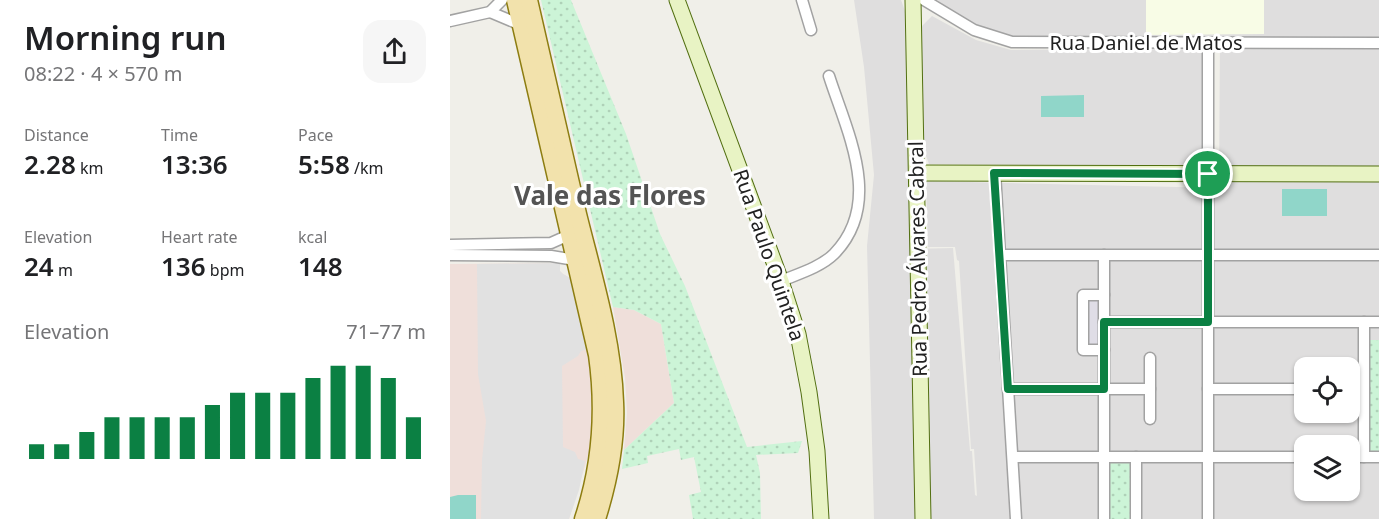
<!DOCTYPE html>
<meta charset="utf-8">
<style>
body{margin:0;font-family:"Noto Sans",sans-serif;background:#f6f6f6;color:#202124;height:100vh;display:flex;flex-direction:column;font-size:22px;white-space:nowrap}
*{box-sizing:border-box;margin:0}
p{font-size:20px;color:#757577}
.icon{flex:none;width:33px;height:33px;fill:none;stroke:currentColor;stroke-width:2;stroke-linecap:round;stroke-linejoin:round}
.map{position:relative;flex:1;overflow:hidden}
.drawer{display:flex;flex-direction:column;background:#fff;width:450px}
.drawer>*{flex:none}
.buttons{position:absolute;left:844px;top:357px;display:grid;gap:12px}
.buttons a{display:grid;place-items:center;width:66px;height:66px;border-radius:12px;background:#fff;box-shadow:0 2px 4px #0004;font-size:30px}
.pin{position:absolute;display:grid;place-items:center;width:51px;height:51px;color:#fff;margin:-26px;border:3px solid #fff;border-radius:50%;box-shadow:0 2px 6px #0007}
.round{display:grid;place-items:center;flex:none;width:63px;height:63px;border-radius:18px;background:#f6f6f6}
.summary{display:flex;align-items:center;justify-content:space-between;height:102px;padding:0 24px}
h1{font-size:33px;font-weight:600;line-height:45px}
.metrics{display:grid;grid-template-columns:repeat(3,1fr);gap:9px;height:102px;padding:6px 24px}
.metrics div{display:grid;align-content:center}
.metrics b{font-size:26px;font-weight:600}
.metrics small{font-size:16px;font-weight:400}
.metrics p{font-size:16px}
.chart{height:168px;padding:12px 24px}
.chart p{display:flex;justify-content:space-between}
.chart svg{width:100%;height:108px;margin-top:6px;stroke:#0b8043;stroke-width:6}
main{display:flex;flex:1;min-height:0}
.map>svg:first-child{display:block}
.residential{fill:#dfdede;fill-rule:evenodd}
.commercial{fill:#efdfda}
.education{fill:#f8fce6}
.park{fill:url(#park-dots)}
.pitch{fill:#90d6c9}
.parking{fill:#e1e1e1}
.plaza{fill:#dfdde6}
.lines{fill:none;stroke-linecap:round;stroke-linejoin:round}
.street-casing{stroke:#a2a2a2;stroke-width:13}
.secondary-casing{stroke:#526f11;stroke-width:17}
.primary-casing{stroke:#8d7d11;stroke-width:19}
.street{stroke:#fff;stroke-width:10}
.secondary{stroke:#e8f3c4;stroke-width:15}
.primary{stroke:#f2e2ac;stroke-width:16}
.route-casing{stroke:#fff;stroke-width:12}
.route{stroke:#0b8043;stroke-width:8}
.labels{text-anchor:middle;stroke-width:6;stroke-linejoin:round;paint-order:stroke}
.street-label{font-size:20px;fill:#212121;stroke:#fff}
.district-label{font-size:26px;font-weight:bold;fill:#545454;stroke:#fff}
</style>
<main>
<section class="drawer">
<div class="summary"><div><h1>Morning run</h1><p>08:22 · 4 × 570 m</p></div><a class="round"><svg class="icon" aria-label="share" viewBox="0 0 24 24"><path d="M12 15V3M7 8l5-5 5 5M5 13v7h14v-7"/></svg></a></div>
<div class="metrics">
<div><p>Distance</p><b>2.28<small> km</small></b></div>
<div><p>Time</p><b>13:36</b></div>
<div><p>Pace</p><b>5:58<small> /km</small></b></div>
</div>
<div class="metrics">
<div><p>Elevation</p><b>24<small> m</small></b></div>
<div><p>Heart rate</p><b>136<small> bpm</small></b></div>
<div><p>kcal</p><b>148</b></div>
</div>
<div class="chart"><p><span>Elevation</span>71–77 m</p>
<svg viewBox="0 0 160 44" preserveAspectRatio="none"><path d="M5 44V38M15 44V38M25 44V33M35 44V27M45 44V27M55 44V27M65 44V27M75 44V22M85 44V17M95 44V17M105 44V17M115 44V11M125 44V6M135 44V6M145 44V11M155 44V27"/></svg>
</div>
</section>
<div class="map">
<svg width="929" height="519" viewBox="0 0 929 519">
<defs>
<pattern id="park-dots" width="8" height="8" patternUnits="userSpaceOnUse" patternTransform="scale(1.5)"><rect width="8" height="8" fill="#ccf4d7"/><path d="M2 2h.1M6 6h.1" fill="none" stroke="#afd1b8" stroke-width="1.8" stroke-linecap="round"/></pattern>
</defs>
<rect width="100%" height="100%" fill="#f0efe9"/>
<!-- residential -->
<g class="residential">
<path d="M404 0H451L455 11 462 249 503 248 520 451H522L525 495 527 496 524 449H521L509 261 507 260 505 247H478L476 181 769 188 770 38 561 37 512 19 487 0H929V519H424L417 246 424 175 414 67ZM855 368H900V412H855ZM855 446H900V490H855Z"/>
<path d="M482 16 526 40 561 50 753 48 752 167 479 164 474 150 471 27Z"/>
</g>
<!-- commercial -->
<g class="commercial">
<path d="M110 263V271L113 274 122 279 138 349 142 400 141 446 119 519H0V264Z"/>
<path d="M163 307 184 310 211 324 224 403 174 450 177 413 175 378Z"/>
</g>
<!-- education -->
<path class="education" d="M696 0H814V34L696 35Z"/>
<!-- park -->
<g class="park">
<path d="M91 0H121L176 134 210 234 235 286 297 447 352 441 348 453 306 455 310 473 311 519H243L239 495 251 492 244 457 231 460 229 449 197 456 198 463 172 469 174 450 224 403 211 324 184 310 163 307Z"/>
<path d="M919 340H929V452H920Z"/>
<path d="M659 461H684L683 519H658Z"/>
</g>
<!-- pitch -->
<g class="pitch">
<path d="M634 95V117H591V96Z"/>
<rect x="832" y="189" width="45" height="27"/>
<path d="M8 495H26V519H0V497Z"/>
</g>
<!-- parking -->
<path class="parking" d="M110 263V271L113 274 122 279 138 349 131 351 128 356 112 366 113 447 125 452 128 459 135 461 129 490 119 519H31L32 460 36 421 28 374 27 264Z"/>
<!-- plaza -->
<rect class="plaza" x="630" y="290" width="20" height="65"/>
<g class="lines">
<!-- street casing -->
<g class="street-casing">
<g id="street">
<path d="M352 0 361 30"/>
<path d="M474 0 524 30 562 42 929 43"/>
<path d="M40 12 71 25"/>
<path d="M0 21 40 12 52 0"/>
<path d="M758 43V519"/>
<path d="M545 173 566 519"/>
<path d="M0 245 101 243 119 235"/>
<path d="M0 255 101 256 125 260"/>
<path d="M551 255H929"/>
<path d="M331 281C348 274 371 267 384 254 434 203 397 132 379 76"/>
<path d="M654 295H633V350H654"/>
<path d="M654 322H914"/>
<path d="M700 358V419"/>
<path d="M558 389H700"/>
<path d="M758 389H855"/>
<path d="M900 389H914"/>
<path d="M563 457H855"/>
<path d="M686 457V519"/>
<path d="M900 457H929"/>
<path d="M914 457V322H929"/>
<path d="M654 519V255"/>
</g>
</g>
<!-- secondary casing -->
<g class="secondary-casing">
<g id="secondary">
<path d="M227 0 331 281 348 334 359 392 367 451 371 519"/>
<path d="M463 0 473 519"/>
<path d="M467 173 929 174"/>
</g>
</g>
<!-- primary casing -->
<g class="primary-casing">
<g id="primary">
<path d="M65 0 147 355C155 412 151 465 133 519"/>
<path d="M79 0C95 71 112 143 128 214 143 275 163 339 165 402 167 442 159 481 147 519"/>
</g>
</g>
<!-- street -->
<use href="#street" class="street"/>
<!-- secondary -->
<use href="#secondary" class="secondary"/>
<!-- primary -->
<use href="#primary" class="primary"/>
</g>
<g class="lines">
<!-- route casing -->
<g class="route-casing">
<path id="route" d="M544 173 758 174V322H654V389H558Z"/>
</g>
<!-- route -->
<use href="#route" class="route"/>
</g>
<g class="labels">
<!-- street labels -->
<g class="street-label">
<text x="696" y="50">Rua Daniel de Matos</text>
<text transform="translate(319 255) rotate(71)" y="7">Rua Paulo Quintela</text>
<text transform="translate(468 259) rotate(-91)" y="7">Rua Pedro Álvares Cabral</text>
</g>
<!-- district labels -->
<g class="district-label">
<text x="160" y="205">Vale das Flores</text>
</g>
</g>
</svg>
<div class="buttons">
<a><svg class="icon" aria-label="locate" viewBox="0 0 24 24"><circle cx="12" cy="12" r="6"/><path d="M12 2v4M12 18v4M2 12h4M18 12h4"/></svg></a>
<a><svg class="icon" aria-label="layers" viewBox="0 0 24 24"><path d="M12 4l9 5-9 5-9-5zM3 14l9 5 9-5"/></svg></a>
</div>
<div class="pin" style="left:758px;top:174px;background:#1e9e55"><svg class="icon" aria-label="arrive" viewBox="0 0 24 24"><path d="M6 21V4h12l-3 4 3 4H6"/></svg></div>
</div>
</main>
